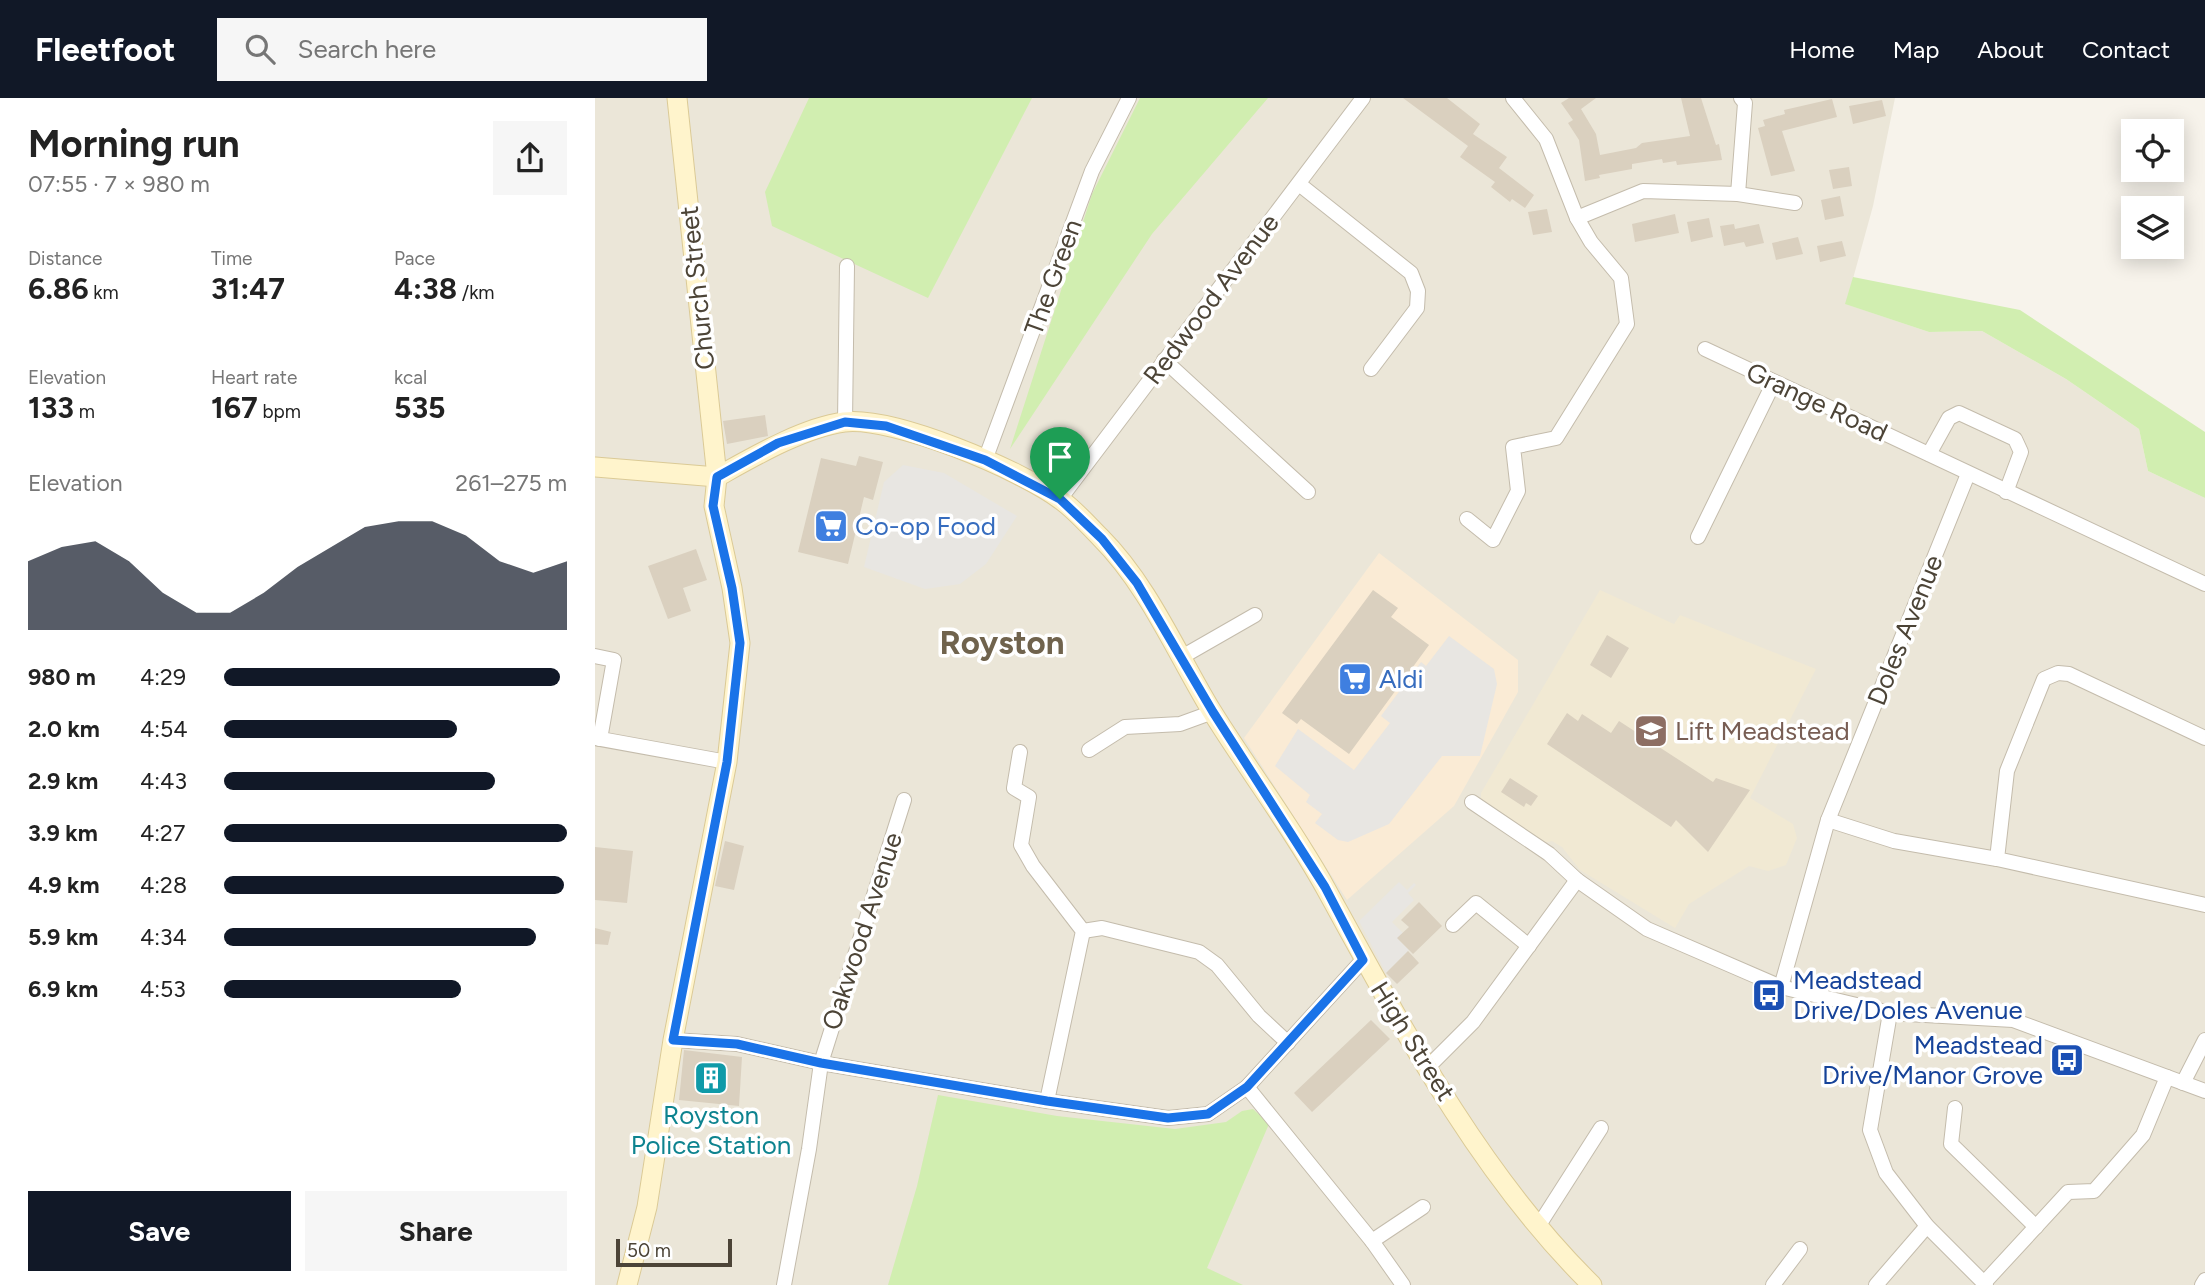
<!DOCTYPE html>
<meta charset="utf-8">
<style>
body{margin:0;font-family:Figtree,sans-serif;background:#f6f6f6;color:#222;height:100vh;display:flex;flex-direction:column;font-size:26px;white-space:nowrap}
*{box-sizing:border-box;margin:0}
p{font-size:23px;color:#767676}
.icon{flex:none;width:38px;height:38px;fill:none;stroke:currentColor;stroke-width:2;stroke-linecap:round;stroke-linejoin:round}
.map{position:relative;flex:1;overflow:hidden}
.details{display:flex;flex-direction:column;background:#fff;width:595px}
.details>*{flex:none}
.fabs{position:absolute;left:1526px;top:21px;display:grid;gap:14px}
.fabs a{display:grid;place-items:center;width:63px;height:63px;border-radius:0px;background:#fff;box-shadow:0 4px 18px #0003;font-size:35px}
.scale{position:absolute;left:21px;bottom:18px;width:116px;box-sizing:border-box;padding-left:7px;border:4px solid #4c4437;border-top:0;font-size:19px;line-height:24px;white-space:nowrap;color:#4c4437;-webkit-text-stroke:5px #fff;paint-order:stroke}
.pin{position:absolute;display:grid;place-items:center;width:60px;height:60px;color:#fff;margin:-72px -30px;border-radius:50% 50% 50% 0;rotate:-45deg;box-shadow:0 0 7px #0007}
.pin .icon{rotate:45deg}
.round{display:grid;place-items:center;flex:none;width:74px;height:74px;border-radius:0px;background:#f6f6f6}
.headline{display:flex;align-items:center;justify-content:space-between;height:119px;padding:0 28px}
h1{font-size:38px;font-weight:700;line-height:52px}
.metrics{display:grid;grid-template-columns:repeat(3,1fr);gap:10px;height:119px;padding:7px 28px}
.metrics div{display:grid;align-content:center}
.metrics b{font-size:30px;font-weight:700}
.metrics small{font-size:19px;font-weight:400}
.metrics p{font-size:19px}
.chart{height:196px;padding:14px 28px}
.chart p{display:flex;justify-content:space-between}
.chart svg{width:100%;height:126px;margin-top:7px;fill:#111827;opacity:.7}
.button{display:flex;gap:14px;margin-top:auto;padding:14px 28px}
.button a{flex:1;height:80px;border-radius:0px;background:#111827;color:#fff;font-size:28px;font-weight:700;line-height:80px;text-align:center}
.button a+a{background:#f6f6f6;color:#222}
ul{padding:0 28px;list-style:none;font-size:23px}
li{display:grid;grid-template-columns:112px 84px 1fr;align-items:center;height:52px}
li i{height:18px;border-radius:9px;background:#111827}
header{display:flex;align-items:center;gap:42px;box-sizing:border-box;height:98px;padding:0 35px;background:#111827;color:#fff}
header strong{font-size:33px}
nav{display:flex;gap:38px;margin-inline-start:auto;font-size:24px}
.search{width:490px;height:63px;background:#f6f6f6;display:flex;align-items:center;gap:18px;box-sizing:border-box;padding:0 24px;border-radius:0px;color:#767676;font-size:26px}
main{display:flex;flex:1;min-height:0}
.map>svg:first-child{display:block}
.residential{fill:#ebe6d8}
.commercial{fill:#faebd5}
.education{fill:#f1e9d3}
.green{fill:#d1eeb0}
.parking{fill:#e8e6e2}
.building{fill:#dad0bf}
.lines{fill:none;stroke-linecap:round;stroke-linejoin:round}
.minor-casing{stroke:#c4bcac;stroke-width:16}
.secondary-casing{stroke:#dbca96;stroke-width:21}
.minor{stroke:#fff;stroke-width:14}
.secondary{stroke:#fff4cc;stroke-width:19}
.route-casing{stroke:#fff;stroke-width:14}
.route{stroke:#1a73e8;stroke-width:9}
.labels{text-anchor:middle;stroke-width:7;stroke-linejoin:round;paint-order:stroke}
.street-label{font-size:26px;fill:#4c4437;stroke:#fff}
.shop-label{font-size:26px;fill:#366cbe;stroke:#fff;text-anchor:start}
.education-label{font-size:26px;fill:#785e54;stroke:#fff;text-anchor:start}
.transit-label{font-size:26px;fill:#164399;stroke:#fff;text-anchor:start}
.culture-label{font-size:26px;fill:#0d838f;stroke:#fff}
.district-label{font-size:33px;font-weight:bold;fill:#70634d;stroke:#fff}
</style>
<header>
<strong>Fleetfoot</strong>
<div class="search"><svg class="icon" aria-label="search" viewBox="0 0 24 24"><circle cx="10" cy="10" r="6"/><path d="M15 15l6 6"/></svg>Search here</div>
<nav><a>Home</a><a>Map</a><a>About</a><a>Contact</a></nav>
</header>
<main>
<section class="details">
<div class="headline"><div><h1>Morning run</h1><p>07:55 · 7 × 980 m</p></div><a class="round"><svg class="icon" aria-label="share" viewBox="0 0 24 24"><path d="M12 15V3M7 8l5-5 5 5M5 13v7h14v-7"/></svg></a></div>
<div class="metrics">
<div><p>Distance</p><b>6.86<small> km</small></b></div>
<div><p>Time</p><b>31:47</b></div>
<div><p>Pace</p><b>4:38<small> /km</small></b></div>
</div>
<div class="metrics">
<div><p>Elevation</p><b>133<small> m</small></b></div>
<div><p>Heart rate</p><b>167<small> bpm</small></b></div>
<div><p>kcal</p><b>535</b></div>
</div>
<div class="chart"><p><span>Elevation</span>261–275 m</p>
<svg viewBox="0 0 160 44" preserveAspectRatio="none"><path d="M0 44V20L10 15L20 13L30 20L40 31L50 38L60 38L70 31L80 22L90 15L100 8L110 6L120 6L130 11L140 20L150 24L160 20V44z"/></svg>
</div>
<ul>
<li><b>980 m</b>4:29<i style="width:98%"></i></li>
<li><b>2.0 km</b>4:54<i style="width:68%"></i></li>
<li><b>2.9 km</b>4:43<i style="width:79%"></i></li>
<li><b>3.9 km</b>4:27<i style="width:100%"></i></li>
<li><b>4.9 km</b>4:28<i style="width:99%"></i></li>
<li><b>5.9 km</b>4:34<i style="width:91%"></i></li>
<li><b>6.9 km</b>4:53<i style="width:69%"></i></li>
</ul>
<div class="button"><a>Save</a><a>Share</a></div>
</section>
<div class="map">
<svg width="1610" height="1187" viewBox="0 0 1610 1187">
<rect width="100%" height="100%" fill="#f7f3eb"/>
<!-- residential -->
<path class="residential" d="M0 0H1300L1278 108 1251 206 1334 234 1387 233 1471 281 1544 331 1553 373 1610 400V1187H0Z"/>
<!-- commercial -->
<path class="commercial" d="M784 455 923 562V594L859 708 752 802 649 640Z"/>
<!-- education -->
<path class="education" d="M1005 492 1079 526 1085 517 1221 571 1155 700 1198 726 1202 740 1191 767 1173 773 1154 768 1094 806 1080 830 985 772 967 749 957 743 948 745 889 707 886 701V695Z"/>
<!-- green -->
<g class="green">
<path d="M214 0H437L333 200 177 128 170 94Z"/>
<path d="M545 0H673L557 136 415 351 497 96Z"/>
<path d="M1258 179 1425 212 1610 334V400L1553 373 1544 331 1471 281 1387 233 1334 234 1250 206Z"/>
<path d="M343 997 462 1018 580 1031 631 1024 647 1013 658 1011 674 1026 612 1170 648 1187H293L322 1088Z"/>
</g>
<!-- parking -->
<g class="parking">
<path d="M308 367 349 375 422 418 391 466 365 486 330 491 269 469 289 384Z"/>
<path d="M854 538 899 571 902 586 885 658H847L794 726 753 744 743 742 720 725 727 716 711 704 715 697 680 668 703 631 759 672 795 625 786 618 826 564 831 568Z"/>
<path d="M804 784 812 792 819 785 821 787 813 795 819 802 797 824 808 835 803 841 814 852 791 875 764 823Z"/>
</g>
<!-- building -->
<g class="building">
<path d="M808 0H852L885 26 878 36 912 59 904 70 939 97 930 110 917 101 915 104 896 89 900 84 865 59 873 48Z"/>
<path d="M974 0H1001L986 11 1001 36 1005 57 1041 50 1047 45 1095 38 1086 0H1106L1121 47 1124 46 1127 62 1082 67 1081 63 1068 65 1067 61 1037 66V71L1004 77 1005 80 990 83 984 42 973 25 978 22 966 5Z"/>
<path d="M1237 1 1242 19 1187 33 1200 73 1176 78 1163 30 1170 28 1168 22 1190 16 1189 12Z"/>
<path d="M1287 2 1291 18 1258 26 1254 8Z"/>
<path d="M1254 69 1257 88 1238 91 1234 72Z"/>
<path d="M1245 98 1249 118 1230 122 1226 102Z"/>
<path d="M952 111 957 134 938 137 933 114Z"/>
<path d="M1080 116 1084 135 1040 144 1037 126Z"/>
<path d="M1114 120 1118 139 1096 144 1092 124Z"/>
<path d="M1139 126 1140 131 1164 126 1169 145 1151 149 1149 144 1129 148 1125 128Z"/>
<path d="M1203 139 1208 156 1181 162 1177 145Z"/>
<path d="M1247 143 1251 158 1225 164 1222 148Z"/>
<path d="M170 317 173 338 132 346 128 323Z"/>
<path d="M264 358 288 364 278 402 269 399 253 466 203 454 226 360 261 368Z"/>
<path d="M101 451 112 482 88 490 96 513 73 521 53 468Z"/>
<path d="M778 492 803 510 796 519 834 547 754 656 706 621 702 626 687 615Z"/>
<path d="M1012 537 1034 550 1016 580 995 567Z"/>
<path d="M972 615 983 623 987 616 1016 635 1024 623 1118 684 1121 680 1155 692 1113 754 1081 722 1076 729 952 646Z"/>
<path d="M915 680 943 698 936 708 931 705 929 709 906 694Z"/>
<path d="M130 743 149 748 139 792 120 788Z"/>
<path d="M0 749 38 753 32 805 0 802Z"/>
<path d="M824 804 847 828 818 856 802 840 814 829 806 822Z"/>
<path d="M0 830 16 834 13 847 0 846Z"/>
<path d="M813 853 824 865 802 886 791 875Z"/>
<path d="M776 922 795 941 717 1014 699 995Z"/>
<path d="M89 952 147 959 144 1008 84 1002Z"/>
</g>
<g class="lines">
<!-- minor casing -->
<g class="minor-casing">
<g id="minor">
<path d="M704 86 816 175 823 193 822 210 776 271"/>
<path d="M1143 96 1150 5 1146 0"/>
<path d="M982 120 1048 93 1143 96 1200 105"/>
<path d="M1110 251 1610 486"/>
<path d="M569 262 713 394"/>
<path d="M250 324 252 168"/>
<path d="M1334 356 1354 320 1364 315 1420 341 1426 354 1411 394"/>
<path d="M390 362 497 73 534 0"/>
<path d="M465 401 768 0"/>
<path d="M872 421 898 442 923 393 918 349 961 340 1032 226 1026 180 996 144 982 120 951 41 918 0"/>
<path d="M1103 439 1179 284"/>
<path d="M0 558 19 562 5 641"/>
<path d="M585 560 660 517"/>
<path d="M0 640 132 664"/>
<path d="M1610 640 1474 576 1463 575 1449 581 1412 673 1402 761 1610 807"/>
<path d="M494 652 530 629 585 626 618 614"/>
<path d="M425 654 419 690 434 699 426 747 438 768 488 833 452 1003"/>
<path d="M877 704 954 756 982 782"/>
<path d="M1233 722 1299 743 1402 761"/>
<path d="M858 827 881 805 934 848"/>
<path d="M488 833 507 830 604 854 622 867 664 918 693 945"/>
<path d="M1186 889 1233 722 1373 376"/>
<path d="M1295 915 1275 1032 1291 1075 1332 1128 1391 1187"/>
<path d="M78 942 142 946 226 965 452 1003 573 1020 613 1016 652 989 768 862"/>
<path d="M834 968 878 924 982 782 1052 831 1186 889 1295 915 1418 922 1610 993"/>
<path d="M1588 985 1610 942"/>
<path d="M652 989 777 1143 808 1187"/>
<path d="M1360 1010 1356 1046 1441 1129"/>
<path d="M944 1127 1006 1030"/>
<path d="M777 1143 828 1109"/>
<path d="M1389 1185 1473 1094 1499 1093 1548 1037 1572 979"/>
<path d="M189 1187 214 1051 226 965 309 702"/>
<path d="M1178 1187 1205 1151"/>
<path d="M1281 1187 1332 1128"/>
<path d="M1607 1187 1610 1182"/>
</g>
</g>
<!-- secondary casing -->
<g class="secondary-casing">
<g id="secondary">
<path d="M0 369 122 379"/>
<path d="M122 379C158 359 207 330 249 324 299 318 426 372 466 402 480 412 493 427 505 439 553 487 581 554 616 612 653 672 697 729 731 791 807 929 884 1076 997 1187"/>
<path d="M32 1187 52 1109 78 942 132 664 145 545 137 490 119 408 122 379 82 0"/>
</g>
</g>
<!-- minor -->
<use href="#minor" class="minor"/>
<!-- secondary -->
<use href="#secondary" class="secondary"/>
</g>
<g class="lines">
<!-- route casing -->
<g class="route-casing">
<path id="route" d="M250 324 291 328 390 362 465 401 507 441 542 485 618 614 730 789 768 862 652 989 613 1016 573 1020 452 1003 226 965 142 946 78 942 132 664 145 545 137 490 118 408 122 379 183 345Z"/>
</g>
<!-- route -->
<use href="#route" class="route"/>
</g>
<!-- icons -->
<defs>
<g id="supermarket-square" transform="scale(1.75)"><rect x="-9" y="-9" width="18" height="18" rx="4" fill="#3f7fe0" stroke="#fff"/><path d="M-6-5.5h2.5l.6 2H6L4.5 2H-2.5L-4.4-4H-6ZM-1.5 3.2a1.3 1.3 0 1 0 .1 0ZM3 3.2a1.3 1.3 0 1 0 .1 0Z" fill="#fff"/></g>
<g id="school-square" transform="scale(1.75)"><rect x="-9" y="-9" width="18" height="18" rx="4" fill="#8d6e63" stroke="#fff"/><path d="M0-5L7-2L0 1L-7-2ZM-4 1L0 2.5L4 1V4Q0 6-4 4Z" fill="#fff"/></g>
<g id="bus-square" transform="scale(1.75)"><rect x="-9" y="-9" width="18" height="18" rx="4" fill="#1a4fb4" stroke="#fff"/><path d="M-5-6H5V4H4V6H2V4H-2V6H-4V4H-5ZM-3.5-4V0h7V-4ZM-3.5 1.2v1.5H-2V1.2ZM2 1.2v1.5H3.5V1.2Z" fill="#fff"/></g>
<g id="building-square" transform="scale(1.75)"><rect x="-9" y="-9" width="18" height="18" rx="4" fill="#0f9aa8" stroke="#fff"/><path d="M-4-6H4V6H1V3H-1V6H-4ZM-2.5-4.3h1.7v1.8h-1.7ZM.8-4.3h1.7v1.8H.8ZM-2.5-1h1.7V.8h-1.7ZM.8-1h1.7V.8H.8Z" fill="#fff"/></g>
</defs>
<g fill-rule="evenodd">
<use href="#supermarket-square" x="236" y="428"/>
<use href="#supermarket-square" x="760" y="581"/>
<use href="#school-square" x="1056" y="633"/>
<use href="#bus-square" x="1174" y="897"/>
<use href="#bus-square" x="1472" y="962"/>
<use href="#building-square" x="116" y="980"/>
</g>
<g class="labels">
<!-- street labels -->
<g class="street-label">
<text transform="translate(458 179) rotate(-70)" y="9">The Green</text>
<text transform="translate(102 190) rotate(-96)" y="9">Church Street</text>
<text transform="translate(616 201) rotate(-53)" y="9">Redwood Avenue</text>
<text transform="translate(1222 304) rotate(25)" y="9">Grange Road</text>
<text transform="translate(1310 532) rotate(-68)" y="9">Doles Avenue</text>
<text transform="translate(267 833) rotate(-72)" y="9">Oakwood Avenue</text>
<text transform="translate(818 943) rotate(58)" y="9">High Street</text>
</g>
<!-- shop labels -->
<g class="shop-label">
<text x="260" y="437">Co-op Food</text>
<text x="784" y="590">Aldi</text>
</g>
<!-- education labels -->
<g class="education-label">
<text x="1080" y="642">Lift Meadstead</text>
</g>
<!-- transit labels -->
<g class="transit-label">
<text x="1198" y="891">Meadstead<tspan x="1198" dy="30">Drive/Doles Avenue</tspan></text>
<text x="1448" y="956" text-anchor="end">Meadstead<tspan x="1448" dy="30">Drive/Manor Grove</tspan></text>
</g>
<!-- culture labels -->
<g class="culture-label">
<text x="116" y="1026">Royston<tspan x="116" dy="30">Police Station</tspan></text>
</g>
<!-- district labels -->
<g class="district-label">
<text x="407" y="556">Royston</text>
</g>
</g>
</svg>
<div class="fabs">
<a><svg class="icon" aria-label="locate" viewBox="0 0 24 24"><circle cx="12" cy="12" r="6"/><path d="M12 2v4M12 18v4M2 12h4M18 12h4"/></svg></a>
<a><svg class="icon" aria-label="layers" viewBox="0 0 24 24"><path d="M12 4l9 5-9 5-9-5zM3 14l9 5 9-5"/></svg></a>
</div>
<div class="scale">50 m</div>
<div class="pin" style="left:465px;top:401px;background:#1e9e55"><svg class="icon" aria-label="arrive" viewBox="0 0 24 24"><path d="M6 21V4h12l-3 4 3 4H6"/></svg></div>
</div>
</main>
